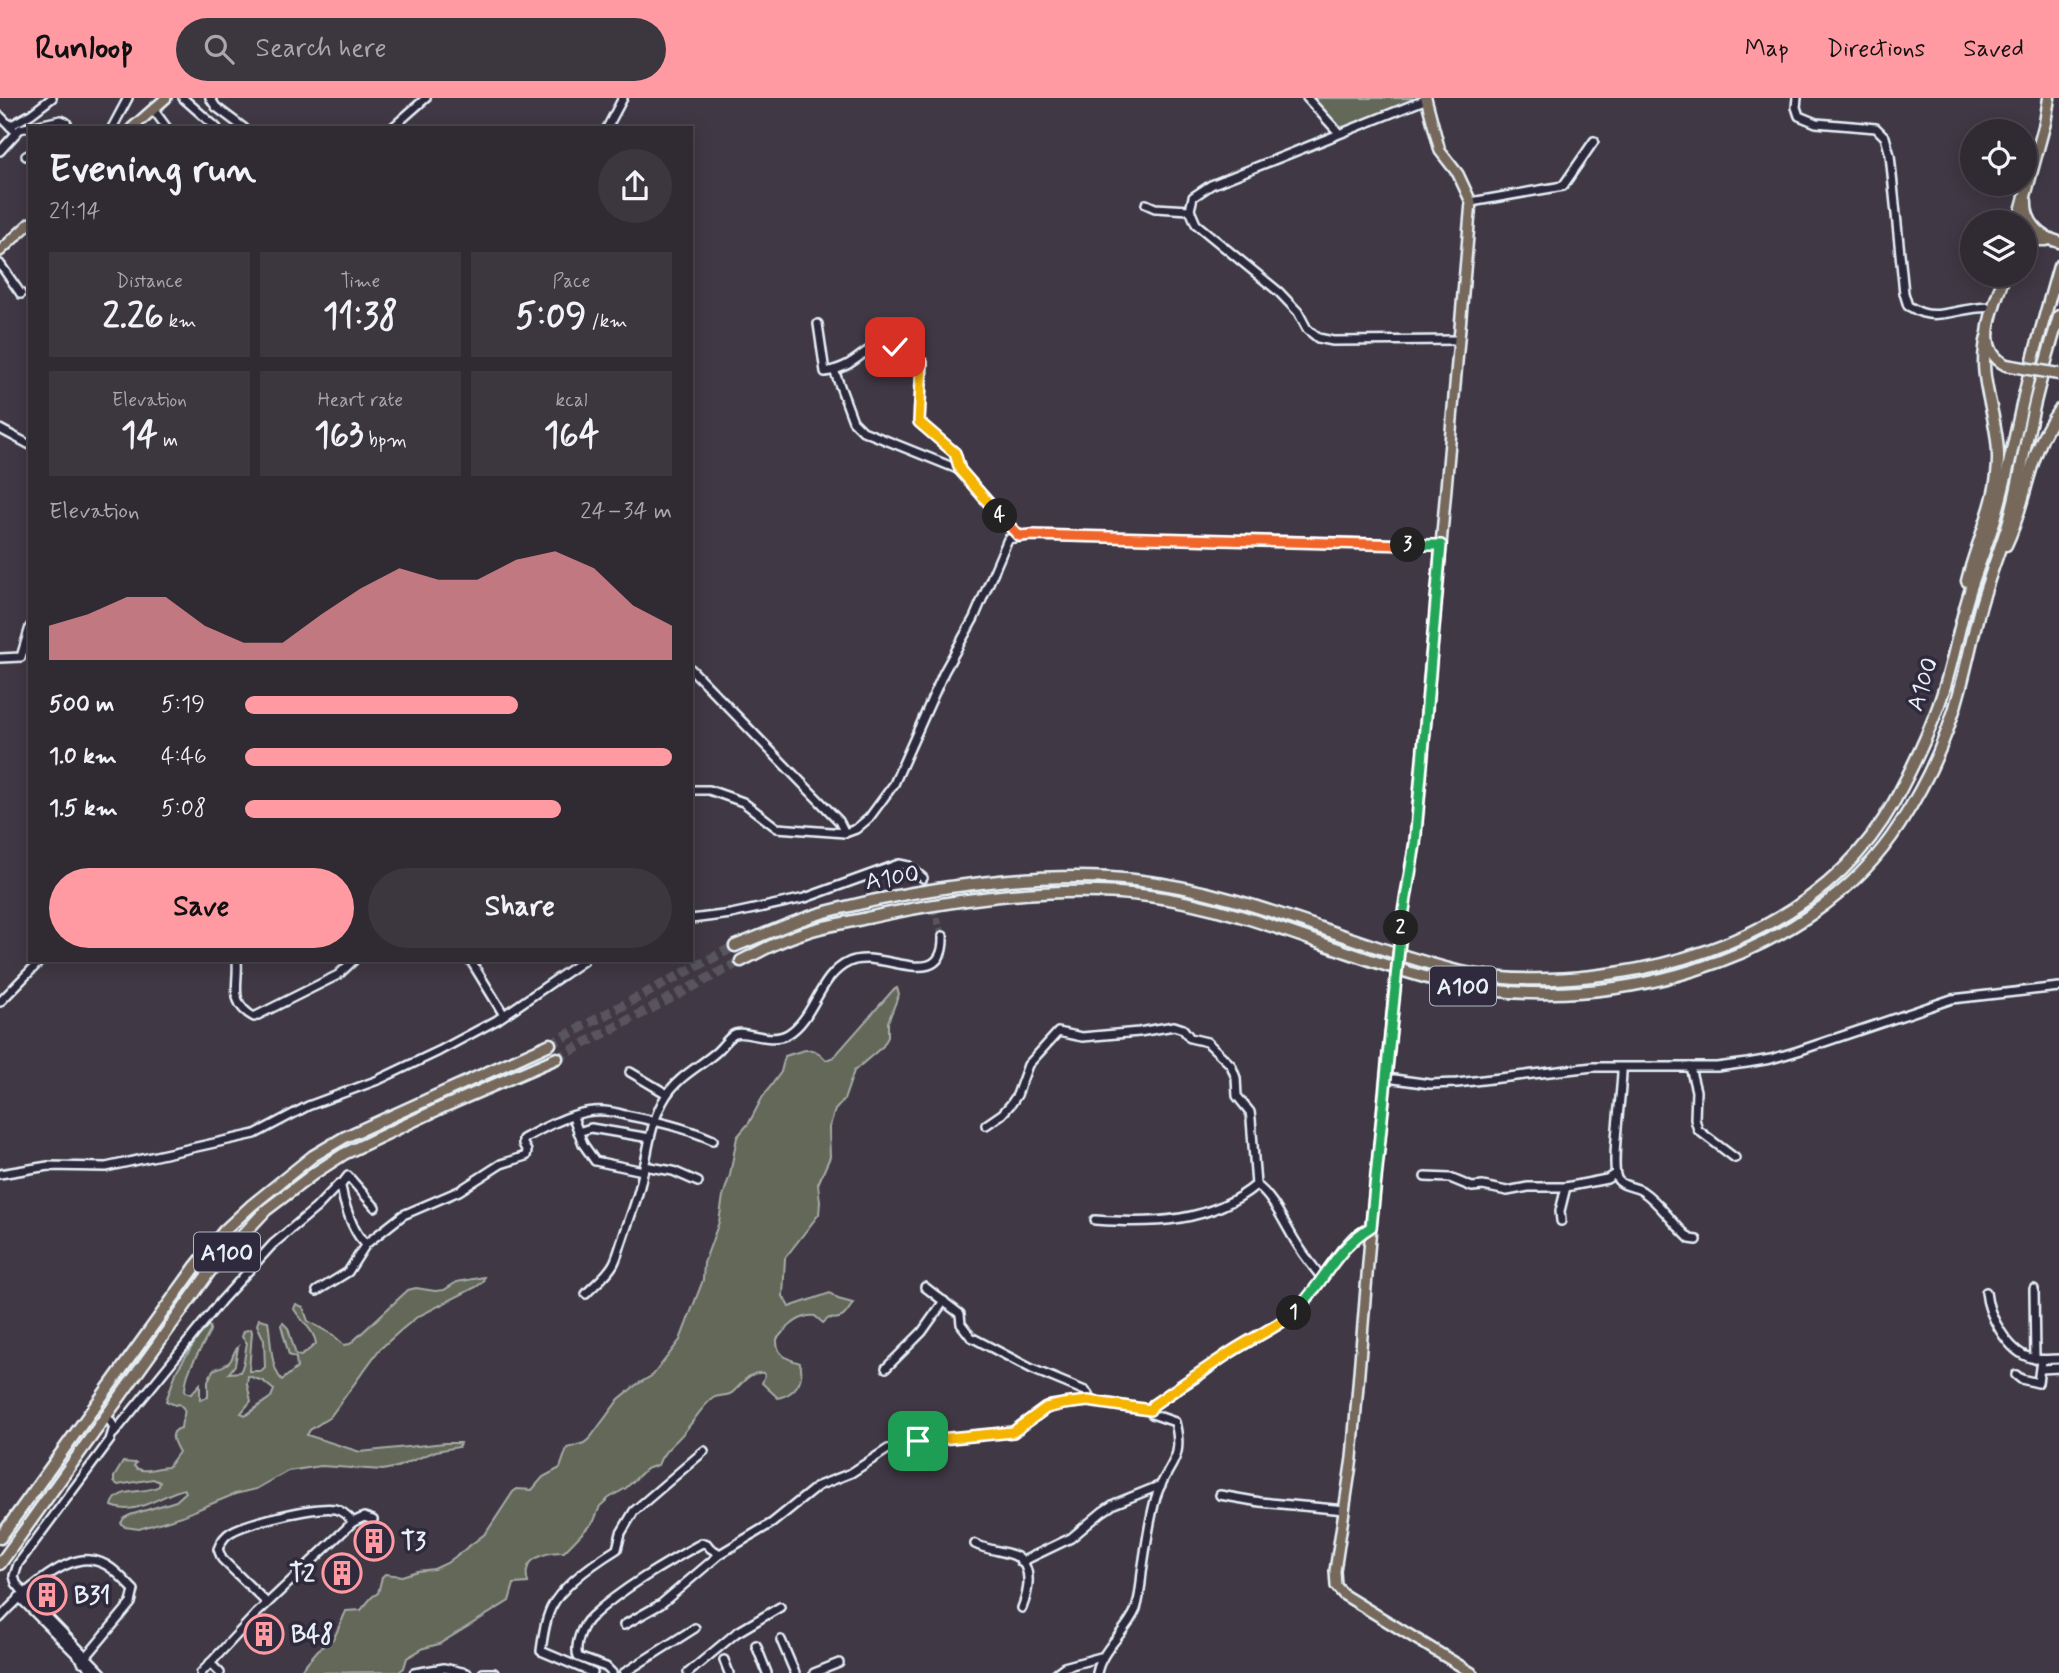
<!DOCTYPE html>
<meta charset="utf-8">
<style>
body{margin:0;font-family:Mynerve,sans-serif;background:#3c363f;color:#f1f3f6;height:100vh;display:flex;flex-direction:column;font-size:26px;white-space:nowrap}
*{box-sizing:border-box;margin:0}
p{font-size:23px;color:#a8a7ac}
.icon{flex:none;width:38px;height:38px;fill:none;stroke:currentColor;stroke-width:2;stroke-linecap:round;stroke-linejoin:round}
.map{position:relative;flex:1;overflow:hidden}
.side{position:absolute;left:28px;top:28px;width:665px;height:836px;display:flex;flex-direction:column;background:#302a33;border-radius:0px;box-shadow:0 4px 18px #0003,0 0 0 2px #4b464e}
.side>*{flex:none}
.controls{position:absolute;left:1960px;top:21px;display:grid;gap:14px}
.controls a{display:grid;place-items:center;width:77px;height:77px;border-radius:50%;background:#302a33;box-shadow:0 4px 18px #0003,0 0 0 2px #4b464e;font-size:35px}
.pin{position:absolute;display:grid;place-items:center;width:60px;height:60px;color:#fff;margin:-30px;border-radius:14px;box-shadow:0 4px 10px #0006}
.km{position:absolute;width:35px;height:35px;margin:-18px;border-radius:50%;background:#222;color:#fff;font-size:19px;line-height:35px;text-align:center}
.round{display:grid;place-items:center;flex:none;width:74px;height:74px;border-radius:37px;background:#3c363f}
.head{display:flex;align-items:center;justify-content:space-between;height:119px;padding:0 21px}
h1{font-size:38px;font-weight:700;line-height:52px}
.stats{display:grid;grid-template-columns:repeat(3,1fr);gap:10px;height:119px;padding:7px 21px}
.stats div{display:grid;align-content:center;border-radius:0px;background:#3c363f;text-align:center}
.stats b{font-size:35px;font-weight:700}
.stats small{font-size:19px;font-weight:400}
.stats p{font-size:19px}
.chart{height:196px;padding:14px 21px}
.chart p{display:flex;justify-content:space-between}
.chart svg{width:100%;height:126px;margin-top:7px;fill:#ff9aa2;opacity:.7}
.action{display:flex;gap:14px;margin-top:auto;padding:14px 21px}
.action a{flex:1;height:80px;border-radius:42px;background:#ff9aa2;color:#111;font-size:28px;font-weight:700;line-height:80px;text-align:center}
.action a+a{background:#3c363f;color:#f1f3f6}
ul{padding:0 21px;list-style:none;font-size:23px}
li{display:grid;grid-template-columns:112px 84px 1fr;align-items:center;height:52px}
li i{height:18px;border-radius:9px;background:#ff9aa2}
header{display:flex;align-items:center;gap:42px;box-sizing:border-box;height:98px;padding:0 35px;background:#ff9aa2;color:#111}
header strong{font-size:33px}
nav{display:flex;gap:38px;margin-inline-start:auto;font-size:24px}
.search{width:490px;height:63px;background:#3c363f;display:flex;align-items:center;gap:18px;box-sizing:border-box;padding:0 24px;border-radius:38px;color:#a8a7ac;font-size:26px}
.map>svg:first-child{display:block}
.green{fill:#646759;stroke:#a6aca8;stroke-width:2;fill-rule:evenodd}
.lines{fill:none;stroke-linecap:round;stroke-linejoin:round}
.minor-tunnel{stroke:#59545f;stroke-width:7;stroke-dasharray:7 3.5;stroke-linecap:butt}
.highway-tunnel{stroke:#59545f;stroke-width:10;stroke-dasharray:10 5;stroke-linecap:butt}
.minor-casing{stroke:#e8f1f8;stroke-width:12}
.major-casing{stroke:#e8f1f8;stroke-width:14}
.highway-casing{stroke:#e8f1f8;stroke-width:15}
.minor{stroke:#2f2a3d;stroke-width:7}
.major{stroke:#76695c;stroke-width:9}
.highway{stroke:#76695c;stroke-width:10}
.major-bridge-casing{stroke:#e8f1f8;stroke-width:14;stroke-linecap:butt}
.highway-bridge-casing{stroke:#e8f1f8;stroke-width:15;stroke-linecap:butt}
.major-bridge{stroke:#76695c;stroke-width:9}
.highway-bridge{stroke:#76695c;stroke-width:10}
.split-1-casing{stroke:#fff;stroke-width:14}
.split-2-casing{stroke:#fff;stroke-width:14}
.split-3-casing{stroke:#fff;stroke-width:14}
.split-4-casing{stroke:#fff;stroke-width:14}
.split-5-casing{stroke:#fff;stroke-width:14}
.split-1{stroke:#f5b400;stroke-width:9}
.split-2{stroke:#22a559;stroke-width:9}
.split-3{stroke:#22a559;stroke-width:9}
.split-4{stroke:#f0652b;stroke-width:9}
.split-5{stroke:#f5b400;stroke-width:9}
.labels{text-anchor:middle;stroke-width:7;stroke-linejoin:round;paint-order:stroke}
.shield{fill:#2f2a3d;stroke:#b0b5c0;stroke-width:2}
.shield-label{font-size:23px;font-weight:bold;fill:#e8f1f8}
.street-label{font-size:24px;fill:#e8f1f8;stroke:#2f2a3d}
.poi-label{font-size:24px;font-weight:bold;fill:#e8f1f8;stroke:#2f2a3d;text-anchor:start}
</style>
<header>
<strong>Runloop</strong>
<div class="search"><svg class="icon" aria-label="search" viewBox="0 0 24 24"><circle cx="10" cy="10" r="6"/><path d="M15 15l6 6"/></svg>Search here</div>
<nav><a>Map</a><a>Directions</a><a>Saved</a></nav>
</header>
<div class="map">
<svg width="2059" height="1575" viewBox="0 0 2059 1575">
<rect width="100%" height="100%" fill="#403844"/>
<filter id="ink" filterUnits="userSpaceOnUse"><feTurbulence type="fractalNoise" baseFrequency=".0143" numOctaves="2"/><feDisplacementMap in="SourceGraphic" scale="14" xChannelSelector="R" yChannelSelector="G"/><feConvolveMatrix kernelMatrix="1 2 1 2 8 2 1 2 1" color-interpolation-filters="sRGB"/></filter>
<g filter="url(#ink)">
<!-- green -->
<g class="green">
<path d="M1308 0H1412L1411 4 1340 33Z"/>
<path d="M897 890 899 896 888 924V939L883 948 854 973 844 1002 835 1012 829 1030 830 1059 818 1086 820 1104 819 1116 785 1160 783 1198 789 1209 830 1195 838 1201 853 1205C846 1216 843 1223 829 1220L823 1225 815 1218C800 1216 786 1230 777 1241 776 1257 787 1261 800 1265 805 1283 795 1296 778 1300L762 1285 765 1277 764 1275C749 1273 743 1285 733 1294 728 1299 720 1296 713 1300 701 1309 695 1322 685 1333 676 1345 663 1352 658 1367L646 1371 626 1390 609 1400 600 1408 594 1423 564 1454C552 1454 530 1457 527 1472 526 1476 527 1481 528 1485L514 1486 509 1503 439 1546 424 1550 407 1560 404 1570 399 1574 298 1575 318 1552 334 1540 346 1513 361 1512 372 1499 378 1495 382 1479 385 1476 402 1478 417 1473 434 1471 447 1465 486 1435 513 1394 517 1391 532 1392 543 1379 560 1370 567 1350 584 1345 590 1340 619 1301 636 1287 653 1277 680 1242 703 1182 704 1165 719 1124 723 1098 730 1077 737 1039 749 1025 762 1000 781 974 785 958C804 953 811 945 826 962L834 959 893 892Z"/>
<path d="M484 1179 483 1184 476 1189 417 1219 400 1233 379 1252 330 1319 310 1332 307 1337 360 1354 445 1345H460L459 1349 436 1353 397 1369 383 1372 321 1368 288 1373 256 1391 235 1396 182 1418 139 1431 125 1429 121 1425 124 1420 130 1417 176 1403 186 1394 184 1391C162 1396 136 1419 112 1408 116 1388 144 1397 159 1388L160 1384 153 1381 118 1387 114 1384V1379L123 1364 136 1365 134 1368C142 1377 156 1369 168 1369L179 1354C174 1345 167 1334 181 1330 181 1319 190 1314 179 1306L175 1307 166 1303 177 1272 206 1227 210 1229V1233C201 1253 185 1271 185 1294L191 1296 200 1286V1302L208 1299V1283L213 1272C220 1269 227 1268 231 1262 234 1256 233 1254 238 1249L235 1267 229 1275 240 1274C245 1267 245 1253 247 1245L242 1239 244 1233 251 1231 252 1234 249 1273H261L265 1269 264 1242 257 1227 259 1221 268 1223C271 1239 270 1270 282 1282L297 1270 296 1260 289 1257 281 1227 283 1225 288 1230 296 1257 301 1258 316 1246C315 1233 301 1223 294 1211L296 1206 303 1209 308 1223 333 1237 344 1247 350 1246 408 1192 416 1190 435 1193 444 1192 457 1184ZM248 1278 263 1283 274 1292 271 1299 246 1317 241 1315 251 1303 247 1286Z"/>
</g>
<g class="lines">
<!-- minor-tunnel -->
<path class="minor-tunnel" d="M923 780 943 838"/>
<!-- highway-tunnel -->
<g class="highway-tunnel">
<path d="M550 946 735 848"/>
<path d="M557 960 741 863"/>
</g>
<!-- minor casing -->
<g class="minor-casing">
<g id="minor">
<path d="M183 0 217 30"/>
<path d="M210 0 216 9 244 30"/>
<path d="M1307 0 1339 35"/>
<path d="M1797 0 1796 9 1799 18 1816 25 1876 30 1885 39 1890 57 1904 195 1908 208C1913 210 1918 214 1923 215 1944 221 1971 206 1995 210"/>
<path d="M1427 1 1211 87 1193 99 1190 112 1196 126 1279 194 1298 214 1307 231 1318 240 1333 243 1459 242"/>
<path d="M153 11 167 30"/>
<path d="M0 18 13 31"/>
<path d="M10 28 31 16 52 0"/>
<path d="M112 30 128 0"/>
<path d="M392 30 426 0"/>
<path d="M607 30 623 0"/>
<path d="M0 53 20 31 61 22 66 24 69 30"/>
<path d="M26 58 30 56"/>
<path d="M1471 104 1563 88 1594 43"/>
<path d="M1146 106 1155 110 1190 112"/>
<path d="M0 166 21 196"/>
<path d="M818 226 825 274C876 265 860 226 922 265L919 324 955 355 960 372"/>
<path d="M834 272 853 323 863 333 960 372 1019 438"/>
<path d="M0 331 30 347"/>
<path d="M0 560 21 559 30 529"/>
<path d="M691 571 839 723 845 735"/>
<path d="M691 692H709L743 704 777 730 845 735 856 731 869 720 894 686 944 574 974 520 1008 441 1031 437 1441 447"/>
<path d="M691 821 731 816 805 800 899 766 909 768 923 780"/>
<path d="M237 863C239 887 228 905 254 919L338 877 353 863"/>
<path d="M471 863 504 917"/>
<path d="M0 904 40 863"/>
<path d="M1690 969 1696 993 1695 1021 1698 1032 1735 1060"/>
<path d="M1622 970C1623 991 1609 1070 1618 1082 1623 1089 1635 1088 1642 1093 1659 1104 1669 1121 1684 1135L1690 1141 1697 1142"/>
<path d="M630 974 667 996"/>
<path d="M1387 980 1430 986 1457 985 1593 969H1717L1747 965 1771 961 1798 953 1952 901 2059 889"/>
<path d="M573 1019 583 1046 595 1063 643 1073"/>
<path d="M986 1027 1002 1016 1011 1006 1017 997 1028 967 1058 934 1082 939 1139 934 1174 928 1183 931 1190 940 1207 944 1231 967 1236 980 1237 998 1250 1014 1251 1021 1256 1087C1274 1099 1286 1130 1299 1149 1306 1160 1314 1170 1322 1180"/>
<path d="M578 1034 591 1030 650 1040"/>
<path d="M644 1068 673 1073 698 1084"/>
<path d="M0 1076 48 1068 106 1069 255 1036 308 1008 378 982 439 953 497 922 583 863"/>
<path d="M1425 1079 1450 1080 1472 1089 1483 1088 1507 1093 1528 1089H1566L1607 1081 1615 1076"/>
<path d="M341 1087 348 1078 375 1109"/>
<path d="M1095 1122C1152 1126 1210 1125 1256 1087"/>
<path d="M1561 1123 1560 1113 1566 1089"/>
<path d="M2034 1191 2035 1261"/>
<path d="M317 1193 348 1174 366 1146 403 1117 459 1093 501 1066 526 1058 527 1053 523 1046V1041C541 1031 574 1014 593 1013 604 1012 615 1014 625 1017 656 1023 684 1029 713 1042"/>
<path d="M1986 1194C1988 1217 2008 1254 2031 1260 2041 1263 2050 1261 2059 1261"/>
<path d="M586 1196C595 1186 608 1177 614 1165 618 1157 620 1148 623 1140 629 1121 637 1103 641 1084 648 1055 650 1023 666 998 678 979 697 970 714 956 721 951 726 942 733 937 742 930 769 947 788 936 815 920 818 878 849 864 880 849 945 897 943 838"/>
<path d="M886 1270 922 1234 944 1203"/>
<path d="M2041 1271 2059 1270"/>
<path d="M2016 1277 2021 1281 2038 1285 2041 1262"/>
<path d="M1088 1303 1150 1312"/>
<path d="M114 1335 221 1203 273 1146 316 1110 339 1086C343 1091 342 1096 344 1103 348 1116 355 1138 366 1146"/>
<path d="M1220 1397 1260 1404 1345 1412"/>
<path d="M975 1446C989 1453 1007 1453 1017 1459 1034 1470 1028 1495 1022 1510"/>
<path d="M1021 1464 1071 1440 1102 1414 1114 1406 1161 1387"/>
<path d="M19 1499 95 1575"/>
<path d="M267 1505 222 1461 218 1451C221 1443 224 1438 231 1434 248 1424 316 1408 335 1411 343 1413 348 1418 353 1424"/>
<path d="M0 1520C18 1500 61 1459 90 1462 109 1463 122 1480 134 1492L131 1505 82 1564"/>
<path d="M624 1527 661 1506 720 1456 772 1425 818 1388 851 1375 888 1351 918 1344 1013 1334 1051 1307 1088 1303V1296L1085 1293 1032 1271 971 1239 961 1226 960 1216 925 1189"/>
<path d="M781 1542 795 1575"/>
<path d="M756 1547 767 1575"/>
<path d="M724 1562 729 1575"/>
<path d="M210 1565 220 1575"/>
<path d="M102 1575 24 1495 16 1485 14 1478 18 1466 110 1342 114 1329 107 1318"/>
<path d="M201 1575 257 1515 353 1424 364 1419 373 1422"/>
<path d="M414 1575 444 1570 467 1575"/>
<path d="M483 1575H494"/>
<path d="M593 1575 541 1553C543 1538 545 1523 551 1510 562 1487 596 1464 617 1451L621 1435 634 1413 704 1353"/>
<path d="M612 1575 606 1569 578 1559C574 1547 582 1527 591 1519 621 1491 666 1465 702 1445L707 1446 710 1450 720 1456"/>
<path d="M624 1575 695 1530"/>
<path d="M688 1575 736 1535 780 1509"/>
<path d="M814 1575 839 1565"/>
<path d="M1056 1575 1064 1569 1101 1559"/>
<path d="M1097 1575C1102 1550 1126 1535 1136 1511 1140 1499 1141 1486 1142 1474 1146 1449 1149 1423 1156 1399 1167 1365 1185 1365 1175 1324L1152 1316 1150 1312 1153 1307 1202 1276 1225 1258 1284 1223 1307 1202 1342 1151 1353 1139 1371 1129"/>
</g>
</g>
<!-- major casing -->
<g class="major-casing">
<g id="major">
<path d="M132 30 166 0"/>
<path d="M0 153 30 125"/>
<path d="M1403 814 1415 745 1471 104 1458 76 1440 53 1426 0"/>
<path d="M1394 898 1371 1129 1352 1360 1335 1473 1336 1488 1344 1497 1472 1575"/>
</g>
</g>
<!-- highway casing -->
<g class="highway-casing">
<g id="highway">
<path d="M2026 103C2025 124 2040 139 2059 144"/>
<path d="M2018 124 2045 25 2049 0"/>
<path d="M2025 146 2036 142H2046"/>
<path d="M2004 177C1997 204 1971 250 2006 267"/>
<path d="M2006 447C2029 399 2026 358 2059 312"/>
<path d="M1967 483C1977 442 1999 401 1998 358 1998 313 1975 281 1988 235"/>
<path d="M735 848C769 835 802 819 837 811 926 789 1044 772 1134 782 1247 794 1348 846 1457 873 1500 883 1548 883 1592 878 1712 865 1833 814 1894 704 1914 667 1933 628 1945 588 1954 559 1959 529 1968 500 1976 471 1989 444 1997 414 2010 368 2018 320 2030 273 2039 238 2049 203 2059 168"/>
<path d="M741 863C762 852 783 841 806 834 825 827 847 825 867 820 955 801 1059 786 1149 798 1250 811 1341 858 1439 883 1595 922 1811 867 1900 726 1927 684 1949 636 1961 588 1968 562 1973 536 1980 510 1988 482 1999 454 2008 426 2019 389 2024 350 2033 313 2040 281 2050 250 2059 218"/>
<path d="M0 1440 196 1168 224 1133 252 1107 313 1058 345 1039 550 946"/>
<path d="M0 1466 213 1169 266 1112 316 1074 344 1056 443 1009 557 960"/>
</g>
</g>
<!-- minor -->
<use href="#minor" class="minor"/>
<!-- major -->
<use href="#major" class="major"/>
<!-- highway -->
<use href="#highway" class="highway"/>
<!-- major-bridge casing -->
<g class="major-bridge-casing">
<path id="major-bridge" d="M1394 898 1403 814"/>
</g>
<!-- highway-bridge casing -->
<g class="highway-bridge-casing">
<path id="highway-bridge" d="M2006 267 2059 276"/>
</g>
<!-- major-bridge -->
<use href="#major-bridge" class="major-bridge"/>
<!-- highway-bridge -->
<use href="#highway-bridge" class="highway-bridge"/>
</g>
</g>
<g class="lines" filter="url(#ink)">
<!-- split-1 casing -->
<g class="split-1-casing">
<path id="split-1" d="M918 1343 1013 1334 1046 1310 1063 1306 1088 1303 1150 1312 1153 1307C1177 1290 1201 1274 1225 1258 1247 1242 1273 1232 1294 1215"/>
</g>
<!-- split-2 casing -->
<g class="split-2-casing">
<path id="split-2" d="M1294 1215C1324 1186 1334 1151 1371 1129L1401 830"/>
</g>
<!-- split-3 casing -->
<g class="split-3-casing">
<path id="split-3" d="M1401 830 1415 745 1441 447H1408"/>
</g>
<!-- split-4 casing -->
<g class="split-4-casing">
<path id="split-4" d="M1000 418 1019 438 1031 437 1408 447"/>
</g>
<!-- split-5 casing -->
<g class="split-5-casing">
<path id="split-5" d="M895 249 922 265 919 324 955 355 960 372 1000 418"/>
</g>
<!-- split-1 -->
<use href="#split-1" class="split-1"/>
<!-- split-2 -->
<use href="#split-2" class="split-2"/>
<!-- split-3 -->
<use href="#split-3" class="split-3"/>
<!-- split-4 -->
<use href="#split-4" class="split-4"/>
<!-- split-5 -->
<use href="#split-5" class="split-5"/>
</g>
<!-- icons -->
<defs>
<g id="building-ring" transform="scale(2.0125)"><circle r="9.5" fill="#2f2a3d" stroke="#ff9aa2" stroke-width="1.5"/><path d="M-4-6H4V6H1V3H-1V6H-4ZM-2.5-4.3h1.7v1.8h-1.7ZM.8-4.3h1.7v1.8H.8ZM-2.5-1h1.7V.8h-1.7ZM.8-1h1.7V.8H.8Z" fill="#ff9aa2"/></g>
</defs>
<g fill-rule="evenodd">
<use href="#building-ring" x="374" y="1443"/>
<use href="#building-ring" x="342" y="1475"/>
<use href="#building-ring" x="47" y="1497"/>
<use href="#building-ring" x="264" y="1536"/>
</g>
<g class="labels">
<!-- shield labels -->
<g class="shield">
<rect x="1430" y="868.5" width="66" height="39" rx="5"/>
<rect x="194" y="1134.5" width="66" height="39" rx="5"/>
</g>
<g class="shield-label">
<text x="1463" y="896">A100</text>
<text x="227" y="1162">A100</text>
</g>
<!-- street labels -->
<g class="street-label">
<text transform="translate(1922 586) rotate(-72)" y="8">A100</text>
<text transform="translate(892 779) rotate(-10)" y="8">A100</text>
</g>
<!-- poi labels -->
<g class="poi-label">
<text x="401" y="1451">T3</text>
<text x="315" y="1483" text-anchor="end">T2</text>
<text x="74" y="1505">B31</text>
<text x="291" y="1544">B48</text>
</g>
</g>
</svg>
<div class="controls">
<a><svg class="icon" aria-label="locate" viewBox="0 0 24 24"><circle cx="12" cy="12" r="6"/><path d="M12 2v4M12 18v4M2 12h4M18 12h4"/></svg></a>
<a><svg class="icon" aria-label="layers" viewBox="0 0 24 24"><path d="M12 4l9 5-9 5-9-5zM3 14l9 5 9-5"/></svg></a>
</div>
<div class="pin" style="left:918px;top:1343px;background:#1e9e55"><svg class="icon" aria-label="arrive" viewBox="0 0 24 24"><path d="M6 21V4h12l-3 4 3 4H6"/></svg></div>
<div class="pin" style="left:895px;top:249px;background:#d93025"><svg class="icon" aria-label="check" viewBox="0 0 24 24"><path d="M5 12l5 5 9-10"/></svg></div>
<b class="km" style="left:1294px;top:1215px">1</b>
<b class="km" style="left:1401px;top:830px">2</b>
<b class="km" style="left:1408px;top:447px">3</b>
<b class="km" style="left:1000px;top:418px">4</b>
<section class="side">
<div class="head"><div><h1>Evening run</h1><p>21:14</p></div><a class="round"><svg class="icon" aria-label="share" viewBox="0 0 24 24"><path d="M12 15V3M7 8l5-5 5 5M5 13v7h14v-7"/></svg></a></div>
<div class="stats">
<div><p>Distance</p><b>2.26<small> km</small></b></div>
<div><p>Time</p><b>11:38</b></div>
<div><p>Pace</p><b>5:09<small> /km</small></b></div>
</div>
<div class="stats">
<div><p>Elevation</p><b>14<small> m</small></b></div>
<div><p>Heart rate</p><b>163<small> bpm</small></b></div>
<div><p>kcal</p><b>164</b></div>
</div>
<div class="chart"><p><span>Elevation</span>24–34 m</p>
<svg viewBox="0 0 160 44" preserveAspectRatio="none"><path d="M0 44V32L10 28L20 22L30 22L40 32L50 38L60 38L70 28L80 19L90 12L100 16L110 16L120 9L130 6L140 12L150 25L160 32V44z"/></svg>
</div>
<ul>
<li><b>500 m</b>5:19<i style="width:64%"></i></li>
<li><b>1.0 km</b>4:46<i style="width:100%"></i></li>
<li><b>1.5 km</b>5:08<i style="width:74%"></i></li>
</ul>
<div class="action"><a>Save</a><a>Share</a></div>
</section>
</div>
